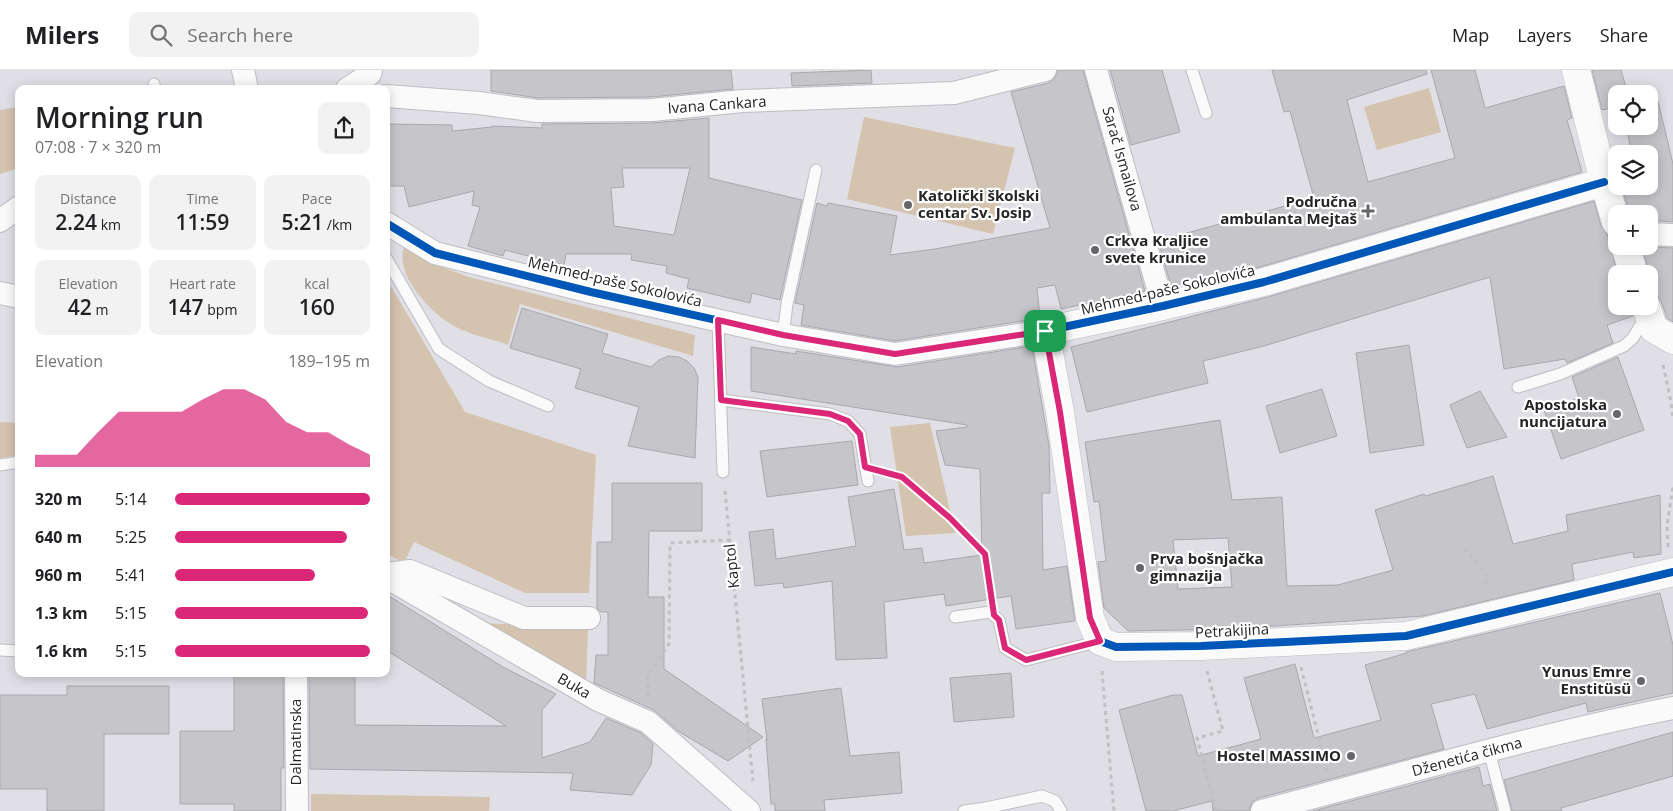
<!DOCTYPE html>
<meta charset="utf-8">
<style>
body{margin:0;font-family:"Open Sans",sans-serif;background:#f2f2f2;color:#202124;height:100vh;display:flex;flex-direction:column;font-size:19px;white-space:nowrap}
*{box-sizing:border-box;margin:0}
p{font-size:16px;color:#757577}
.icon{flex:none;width:28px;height:28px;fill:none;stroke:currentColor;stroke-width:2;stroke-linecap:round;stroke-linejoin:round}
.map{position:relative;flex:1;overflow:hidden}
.sheet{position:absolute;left:15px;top:15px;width:375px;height:592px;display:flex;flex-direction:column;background:#fff;border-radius:10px;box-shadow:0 2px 12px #0003}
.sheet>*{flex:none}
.controls{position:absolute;left:1608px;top:15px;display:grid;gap:10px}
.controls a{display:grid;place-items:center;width:50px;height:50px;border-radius:10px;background:#fff;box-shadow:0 2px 12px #0003;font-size:25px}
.pin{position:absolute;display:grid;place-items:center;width:42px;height:42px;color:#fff;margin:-21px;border-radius:10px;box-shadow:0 2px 8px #0006}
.round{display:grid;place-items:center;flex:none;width:52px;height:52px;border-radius:10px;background:#f2f2f2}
.summary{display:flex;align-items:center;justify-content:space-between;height:85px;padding:0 20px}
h1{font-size:28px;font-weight:600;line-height:38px}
.figures{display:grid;grid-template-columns:repeat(3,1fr);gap:8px;height:85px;padding:5px 20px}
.figures div{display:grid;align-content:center;border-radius:10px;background:#f2f2f2;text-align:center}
.figures b{font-size:21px;font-weight:600}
.figures small{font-size:14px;font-weight:400}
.figures p{font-size:14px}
.chart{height:140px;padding:10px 20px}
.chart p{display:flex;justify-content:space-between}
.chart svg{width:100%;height:90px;margin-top:5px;fill:#db2777;opacity:.7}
ul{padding:0 20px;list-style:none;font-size:16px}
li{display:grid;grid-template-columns:80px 60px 1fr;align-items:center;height:38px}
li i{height:12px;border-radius:6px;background:#db2777}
header{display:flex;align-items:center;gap:30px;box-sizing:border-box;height:70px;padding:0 25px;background:#fff;border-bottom:1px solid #e0e0e0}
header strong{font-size:24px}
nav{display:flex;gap:28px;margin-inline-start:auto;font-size:18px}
.search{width:350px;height:45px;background:#f2f2f2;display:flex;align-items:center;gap:12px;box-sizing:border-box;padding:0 18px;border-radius:10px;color:#757577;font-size:19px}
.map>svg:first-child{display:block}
.green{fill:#d4c3ae}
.building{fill:#c6c5ca;stroke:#a8a8ac;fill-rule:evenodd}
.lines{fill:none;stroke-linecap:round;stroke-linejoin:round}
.service-casing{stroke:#bebdc2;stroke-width:13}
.minor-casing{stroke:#bebdc2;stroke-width:24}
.tertiary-casing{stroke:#bebdc2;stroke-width:29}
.path{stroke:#c0c0c2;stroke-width:3;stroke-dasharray:4 4;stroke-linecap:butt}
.service{stroke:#fafafb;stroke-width:11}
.minor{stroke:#fafafb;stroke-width:22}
.tertiary{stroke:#fafafb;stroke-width:28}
.cycleway-casing{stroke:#fff;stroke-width:11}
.cycleway{stroke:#0057b8;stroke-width:8}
.route-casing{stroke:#fff;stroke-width:10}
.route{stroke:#db2777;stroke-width:6}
.poi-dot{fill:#66666a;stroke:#fff;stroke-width:2}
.labels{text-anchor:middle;stroke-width:4.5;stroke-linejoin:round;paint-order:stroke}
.street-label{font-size:15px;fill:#252528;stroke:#fff}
.poi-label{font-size:15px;font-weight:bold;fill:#252528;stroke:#fff;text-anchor:end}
</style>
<header>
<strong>Milers</strong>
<div class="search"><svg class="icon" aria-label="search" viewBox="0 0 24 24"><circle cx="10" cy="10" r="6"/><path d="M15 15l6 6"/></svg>Search here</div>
<nav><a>Map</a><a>Layers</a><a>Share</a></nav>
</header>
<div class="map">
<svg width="1673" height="741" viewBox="0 0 1673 741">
<rect width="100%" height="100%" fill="#e0dfe5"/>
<!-- green -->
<g class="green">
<path d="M1429 18 1441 62 1377 80 1364 37Z"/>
<path d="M19 37V98L0 104V40Z"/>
<path d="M864 47 1015 78 993 164 847 129Z"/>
<path d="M404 177 431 193 469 207 695 265 693 286 520 234 508 275C493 269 470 265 456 257 433 245 394 206 404 177Z"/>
<path d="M386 208 465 342 596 385 589 523H525L414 472 404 493 386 483Z"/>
<path d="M0 352 19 353V385L0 388Z"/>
<path d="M930 353 955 463 906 466 890 357Z"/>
<path d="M482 553 588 558 586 613Z"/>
<path d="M311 724 490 727 489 741H311Z"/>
</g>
<!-- building -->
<g class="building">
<path d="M491 0H731L733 19 651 27 538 28 491 21Z"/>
<path d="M871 0 872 13 792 16 791 3Z"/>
<path d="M1058 0H1083L1145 221 1061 239 1055 215 1037 218 1040 247 1035 249 895 271 801 255 804 235 795 233 817 133 827 136 828 133 897 146 890 185 935 179 1050 158 1011 22 1049 13 1054 9Z"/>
<path d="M1110 0H1162L1180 62 1131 75Z"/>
<path d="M1272 0H1426L1427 4 1347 30 1368 112 1455 88 1431 0H1475L1485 38 1564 16 1572 48 1567 50 1582 102 1260 197 1171 216 1158 171 1314 128 1290 41 1284 42Z"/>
<path d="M1592 0H1621L1628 24H1616V37L1602 40Z"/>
<path d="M1658 31 1673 94V152L1649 150V144H1630L1622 119 1632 116H1649V84H1632L1626 56H1649V33Z"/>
<path d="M709 48V108L802 130 780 230 752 223 750 233 687 218 689 209 666 203 667 196 631 190 632 184H566L564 195 505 180 503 186 468 176 480 137 472 135 474 121 409 137 404 116H386V54L452 55V61L492 57V56L542 58V54L652 53ZM622 98H690L674 165 614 156 611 118 624 117Z"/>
<path d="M1594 131 1601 156 1607 164 1618 204H1616V236H1631L1633 246 1607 255 1613 273 1567 293 1565 289 1504 299 1490 207 1264 276 1203 291 1208 313 1087 342 1071 277 1268 227Z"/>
<path d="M1649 177 1673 178V252L1667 248 1661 231 1657 225 1649 221V200L1644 185Z"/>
<path d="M522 238 608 264 602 283 651 297 659 290 668 286 679 287 687 291 694 298 698 307 695 388 628 376 639 337 575 318 581 299 510 278Z"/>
<path d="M1409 275 1424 375 1370 383 1356 283Z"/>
<path d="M1032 276 1049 376 1050 423H1042L1043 500 1067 496 1075 551 1016 559 1011 526 946 536 944 524 884 532 887 588 836 590 832 511 784 518 783 513 755 516 749 462 773 459 776 489 856 476 848 427 894 419 904 480 922 478 924 493 982 485 980 399 945 395 936 361 967 357V355L751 321V277L796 284V281L897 297Z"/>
<path d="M1618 287 1644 360 1561 389 1544 340 1579 328 1572 307Z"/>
<path d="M1322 319 1337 366 1280 383 1266 336Z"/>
<path d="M1480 321 1507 367 1467 378 1450 335Z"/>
<path d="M1220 350 1232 430 1282 427 1287 516 1338 515 1393 500 1375 440 1424 424 1425 426 1493 406 1513 474 1568 461 1566 445 1660 425 1661 484 1634 488 1633 482 1572 494 1574 510 1423 546 1231 559 1128 561 1104 538 1098 492 1106 491 1099 431 1094 432 1085 372ZM1228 468 1232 517 1178 519 1173 470Z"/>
<path d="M852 371 858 415 767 427 760 381Z"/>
<path d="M612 413H702V461H649L648 527H664V599L763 667 728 691 678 661 654 640 594 613 596 585H608V542H601L597 538V472H612Z"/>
<path d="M1660 523 1673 575V623L1588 642 1586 633 1487 659 1475 624 1431 634 1444 679 1259 728 1252 732 1249 741H1213L1212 731 1173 741H1146L1119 640 1173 625H1182L1198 686 1261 669 1244 608 1295 594 1314 668 1381 650 1365 595 1407 583 1406 582Z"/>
<path d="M386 524 503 597 556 624 542 640V688L590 672 606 648 641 663 653 674 651 695 632 725 570 720 573 703 310 699 309 604H355V655L506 656 386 580Z"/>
<path d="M1011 603 1014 647 954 652 950 608Z"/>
<path d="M234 604H283L284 698H281V741H234V734H180V661H234Z"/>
<path d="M67 616H169V664H104V741H47V719H0V625H67Z"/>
<path d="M841 618 850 686 899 682 902 723 824 730 825 741H775V734H771L766 669 767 670 762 629Z"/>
<path d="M1673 662V706L1561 738 1562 741H1512L1504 710Z"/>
<path d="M1479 697 1483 716 1490 714 1497 741H1313Z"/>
</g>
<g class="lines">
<!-- service casing -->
<g class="service-casing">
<g id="service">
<path d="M1192 0 1206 43"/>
<path d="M154 14 155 19"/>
<path d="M386 188 439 279 489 311 548 336"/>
<path d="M718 250 723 402"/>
<path d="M783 265 787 234 816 100"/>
<path d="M1518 317 1560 304 1624 276 1633 268 1647 244"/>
<path d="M721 330 830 344 848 351 860 364 868 411"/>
<path d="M0 395 19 392"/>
<path d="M955 547 990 542 999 550 1005 578 1026 590 1100 571"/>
<path d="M0 580 19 581"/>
<path d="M1489 681 1505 741"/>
<path d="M986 738 1042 726 1055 731 1061 741"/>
<path d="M964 741 986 738V741"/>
</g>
</g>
<!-- minor casing -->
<g class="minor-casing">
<g id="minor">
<path d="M243 0 247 19"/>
<path d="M1096 0 1163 236"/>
<path d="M347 19 370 4 371 0"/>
<path d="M386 26 479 33 537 41 652 40 743 31 954 23 1045 0"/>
<path d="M0 151 19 137"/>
<path d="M386 153 435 183 591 222 783 265 895 284 1045 261"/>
<path d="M1649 164 1673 165"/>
<path d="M0 223 19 227"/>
<path d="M386 504 410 501 524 548H589"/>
<path d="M386 507 598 630 648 652 749 741"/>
<path d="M296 604 297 741"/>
<path d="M1262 741C1399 705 1535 665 1673 638"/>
</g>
</g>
<!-- tertiary casing -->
<g class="tertiary-casing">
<g id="tertiary">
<path d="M1576 0 1604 112 1616 152"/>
<path d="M1604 112 1264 212 1163 236 1045 261 1060 342 1090 548 1100 571 1116 577 1201 576 1406 566 1673 502"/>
<path d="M1625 176 1634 204"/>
<path d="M1646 236 1654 259 1673 270"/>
</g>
</g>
<!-- path -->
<g class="path">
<path d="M1663 295 1671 332 1673 349"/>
<path d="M886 403 902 407 950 448 985 484 991 525"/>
<path d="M725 421 753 711"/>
<path d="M1668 477 1667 455 1673 417"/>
<path d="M1465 478 1486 505V519"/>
<path d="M1301 597 1327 700"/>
<path d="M1102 601 1114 741"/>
<path d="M1207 601 1223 661 1197 668 1216 741"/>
<path d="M648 626V605L669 574 670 473 730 470"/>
</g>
<!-- service -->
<use href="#service" class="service"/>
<!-- minor -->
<use href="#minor" class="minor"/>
<!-- tertiary -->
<use href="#tertiary" class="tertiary"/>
<!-- cycleway casing -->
<g class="cycleway-casing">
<g id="cycleway">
<path d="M386 153 435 183 591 222 783 265 895 284 1045 261 1163 236 1264 212 1604 112"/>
<path d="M1045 261 1060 342 1090 548 1100 571 1116 577 1201 576 1406 566 1673 502"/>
</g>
</g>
<!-- cycleway -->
<use href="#cycleway" class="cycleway"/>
</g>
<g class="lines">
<!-- route casing -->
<g class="route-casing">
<path id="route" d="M718 250 783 265 895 284 1045 261 1060 342 1090 548 1100 571 1026 590 1005 578 999 550 994 545 985 484 950 448 902 407 865 397 860 364 848 351 830 344 721 330Z"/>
</g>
<!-- route -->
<use href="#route" class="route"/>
</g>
<!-- markers -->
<g class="poi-dot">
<circle cx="908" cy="135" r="5"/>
<path d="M1365.5 133.5h5v5h5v5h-5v5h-5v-5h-5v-5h5z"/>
<circle cx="1095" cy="180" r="5"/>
<circle cx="1617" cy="344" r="5"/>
<circle cx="1140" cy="498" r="5"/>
<circle cx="1641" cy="611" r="5"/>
<circle cx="1351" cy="686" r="5"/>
</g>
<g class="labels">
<!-- street labels -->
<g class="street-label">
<text transform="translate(717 35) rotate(-4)" y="5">Ivana Cankara</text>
<text transform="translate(1122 89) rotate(74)" y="5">Sarač Ismailova</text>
<text transform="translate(615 212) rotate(13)" y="5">Mehmed-paše Sokolovića</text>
<text transform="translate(1168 220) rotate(-13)" y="5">Mehmed-paše Sokolovića</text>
<text transform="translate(732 496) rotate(-96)" y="5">Kaptol</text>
<text transform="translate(1232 561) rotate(-3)" y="5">Petrakijina</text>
<text transform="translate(574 616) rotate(30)" y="5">Buka</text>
<text transform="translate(296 672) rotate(-90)" y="5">Dalmatinska</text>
<text transform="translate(1467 687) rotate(-15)" y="5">Dženetića čikma</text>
</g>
<!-- poi labels -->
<g class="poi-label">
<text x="918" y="131" text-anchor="start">Katolički školski<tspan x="918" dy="17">centar Sv. Josip</tspan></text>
<text x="1357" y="137">Područna<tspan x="1357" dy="17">ambulanta Mejtaš</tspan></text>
<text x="1105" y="176" text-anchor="start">Crkva Kraljice<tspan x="1105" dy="17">svete krunice</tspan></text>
<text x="1607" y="340">Apostolska<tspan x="1607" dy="17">nuncijatura</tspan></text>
<text x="1150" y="494" text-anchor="start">Prva bošnjačka<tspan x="1150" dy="17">gimnazija</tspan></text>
<text x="1631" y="607">Yunus Emre<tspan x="1631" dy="17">Enstitüsü</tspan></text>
<text x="1341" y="691">Hostel MASSIMO</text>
</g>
</g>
</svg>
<div class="controls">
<a><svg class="icon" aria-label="locate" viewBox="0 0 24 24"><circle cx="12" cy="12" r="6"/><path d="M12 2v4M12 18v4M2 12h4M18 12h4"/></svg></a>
<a><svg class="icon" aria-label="layers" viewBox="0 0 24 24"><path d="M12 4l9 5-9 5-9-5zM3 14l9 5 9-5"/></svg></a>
<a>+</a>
<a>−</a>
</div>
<div class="pin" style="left:1045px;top:261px;background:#1e9e55"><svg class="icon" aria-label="arrive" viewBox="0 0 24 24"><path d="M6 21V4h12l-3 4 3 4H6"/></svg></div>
<section class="sheet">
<div class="summary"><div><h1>Morning run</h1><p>07:08 · 7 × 320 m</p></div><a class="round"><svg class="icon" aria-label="share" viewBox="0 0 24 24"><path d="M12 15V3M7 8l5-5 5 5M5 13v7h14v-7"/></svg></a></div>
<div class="figures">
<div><p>Distance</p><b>2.24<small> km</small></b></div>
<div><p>Time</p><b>11:59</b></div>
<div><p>Pace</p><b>5:21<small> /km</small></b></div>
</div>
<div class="figures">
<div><p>Elevation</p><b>42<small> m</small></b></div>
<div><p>Heart rate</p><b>147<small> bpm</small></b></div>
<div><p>kcal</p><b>160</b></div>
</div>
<div class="chart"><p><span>Elevation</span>189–195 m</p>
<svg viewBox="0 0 160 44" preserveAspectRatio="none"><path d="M0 44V38L10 38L20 38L30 27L40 17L50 17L60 17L70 17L80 11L90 6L100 6L110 11L120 22L130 27L140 27L150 33L160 38V44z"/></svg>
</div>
<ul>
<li><b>320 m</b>5:14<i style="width:100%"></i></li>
<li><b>640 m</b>5:25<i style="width:88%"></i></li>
<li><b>960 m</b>5:41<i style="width:72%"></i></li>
<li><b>1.3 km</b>5:15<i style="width:99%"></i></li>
<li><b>1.6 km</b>5:15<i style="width:100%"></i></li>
</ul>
</section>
</div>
